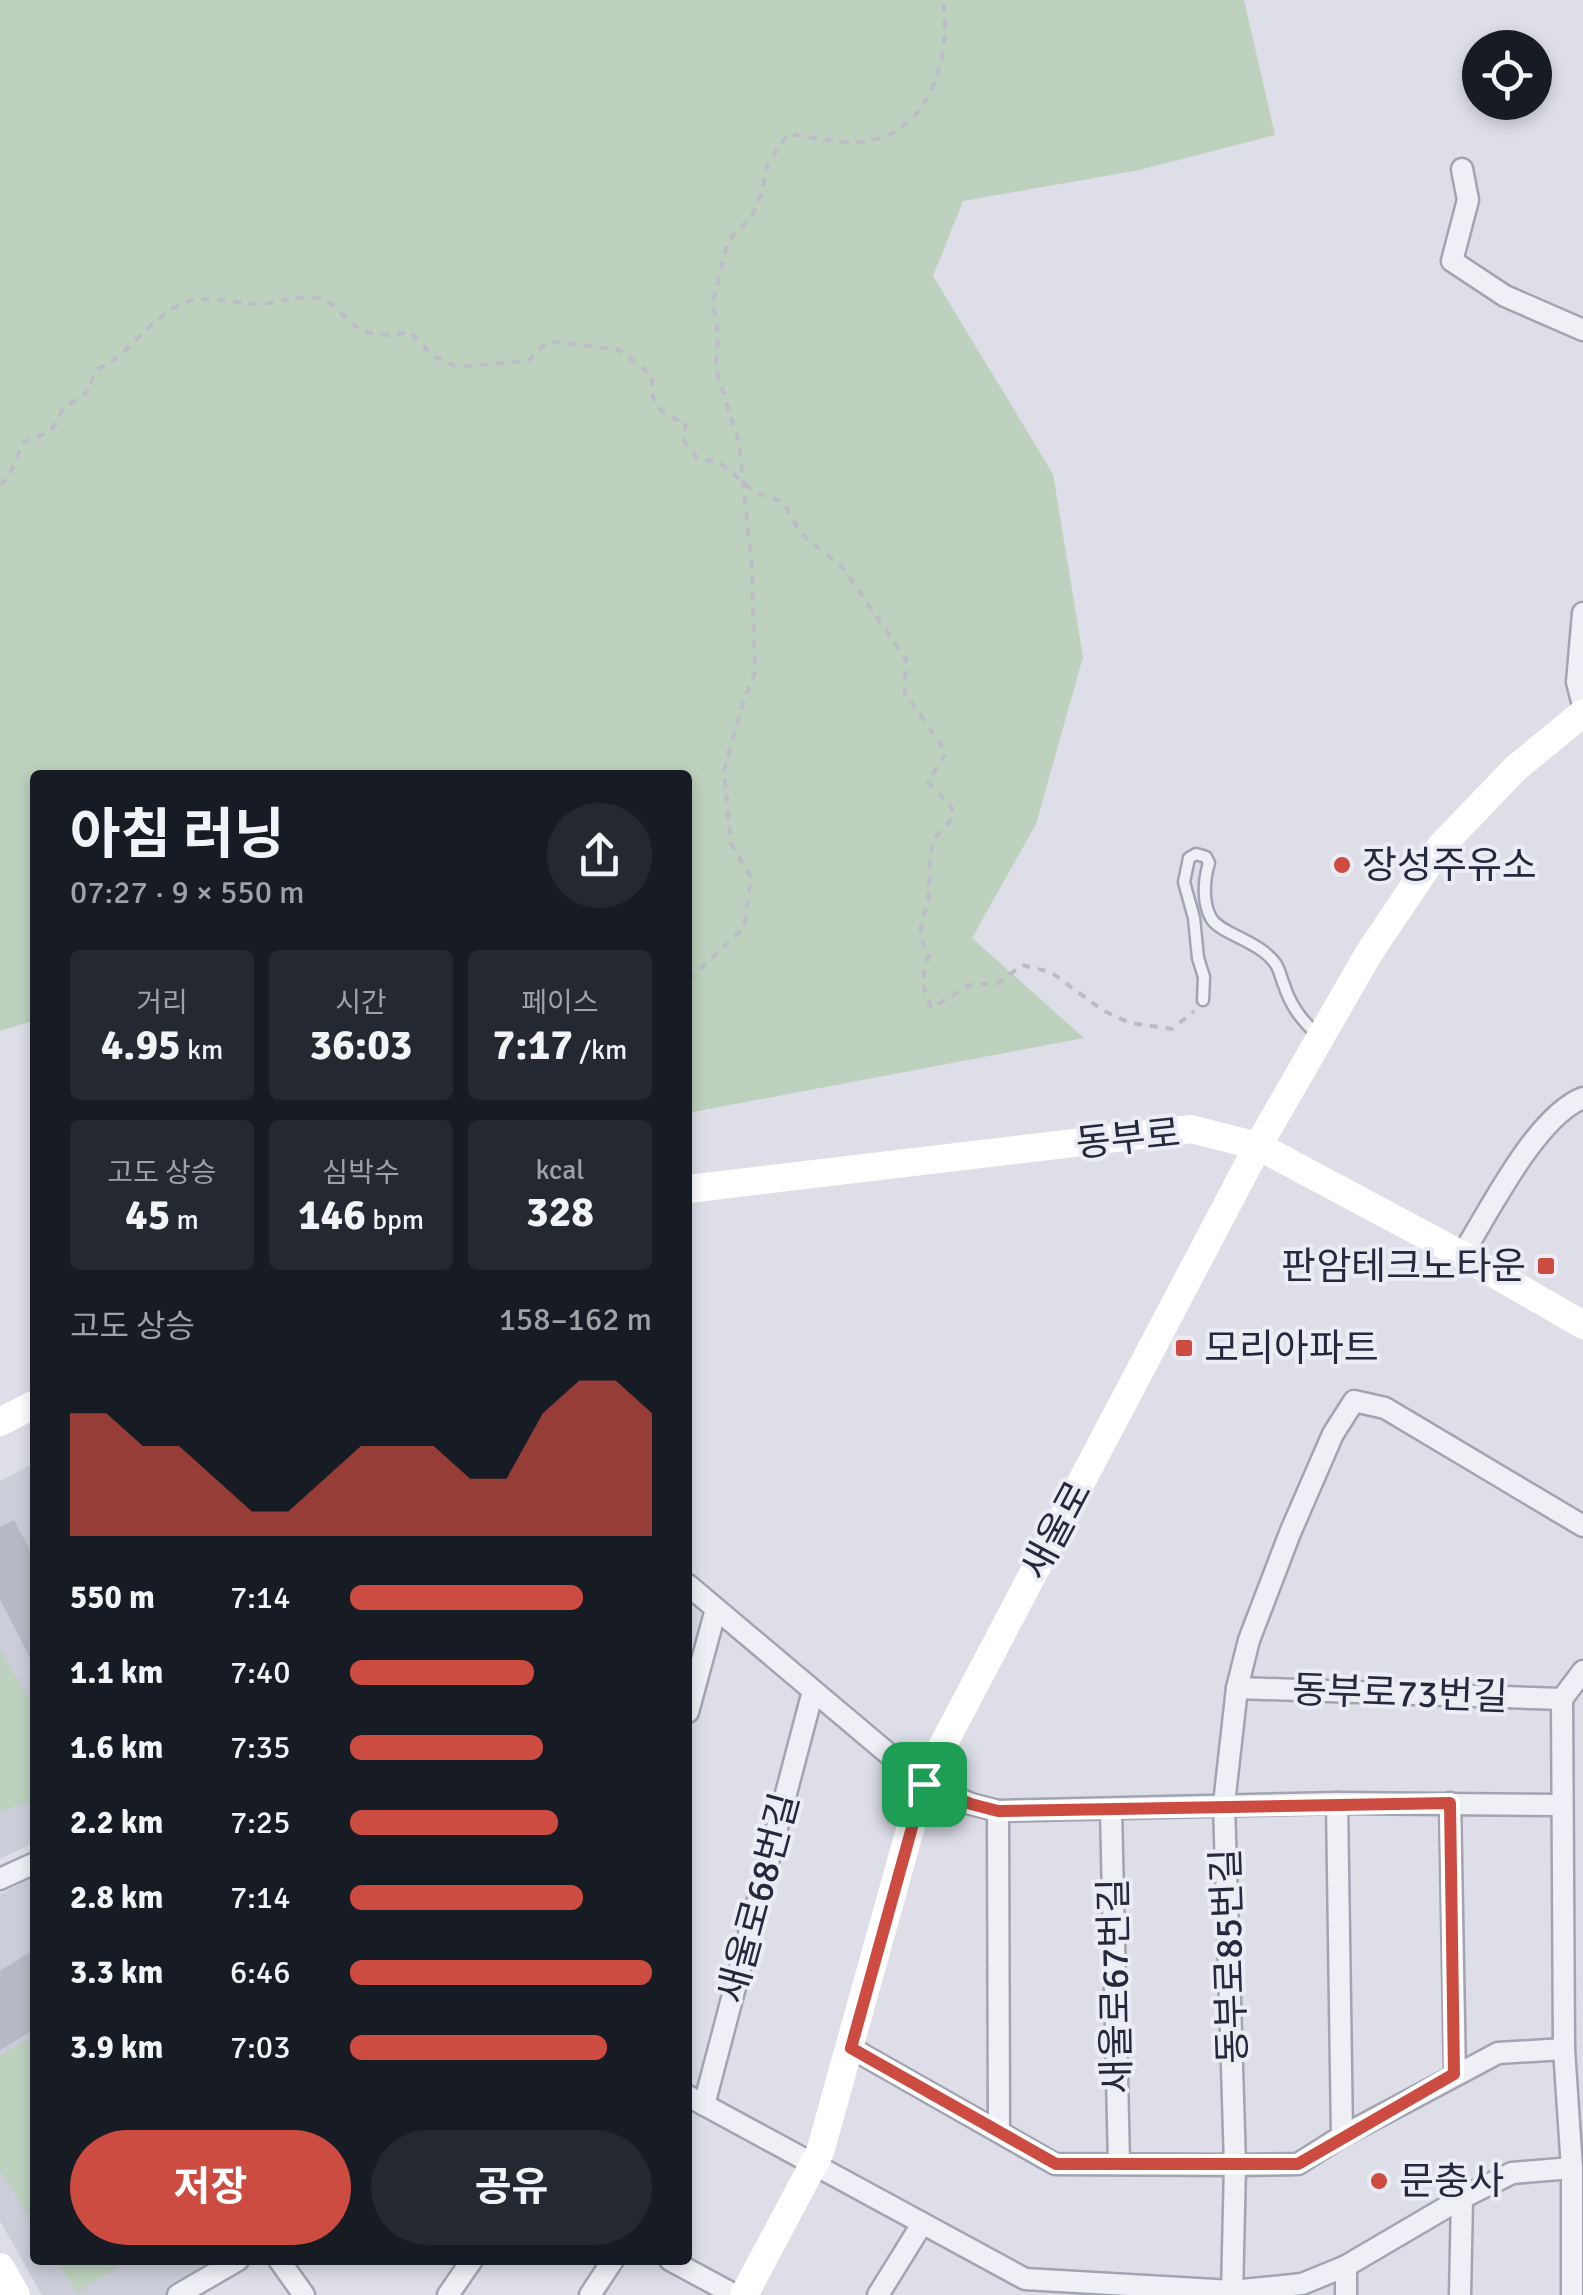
<!DOCTYPE html>
<html lang="ko">
<meta charset="utf-8">
<style>
body{margin:0;font-family:Signika,"Noto Sans KR",sans-serif;background:#242831;color:#f1f3f6;height:100vh;display:flex;flex-direction:column;font-size:38px;white-space:nowrap}
*{box-sizing:border-box;margin:0}
p{font-size:32px;color:#9ea1a6}
.icon{flex:none;width:55px;height:55px;fill:none;stroke:currentColor;stroke-width:2;stroke-linecap:round;stroke-linejoin:round}
.map{position:relative;flex:1;overflow:hidden}
.sheet{position:absolute;left:30px;top:770px;width:662px;height:1495px;display:flex;flex-direction:column;background:#171b24;border-radius:10px;box-shadow:0 5px 15px #0003}
.sheet>*{flex:none}
.tools{position:absolute;left:1462px;top:30px;display:grid;gap:20px}
.tools a{display:grid;place-items:center;width:90px;height:90px;border-radius:50%;background:#171b24;box-shadow:0 5px 15px #0003;font-size:50px}
.pin{position:absolute;display:grid;place-items:center;width:85px;height:85px;color:#fff;margin:-42px;border-radius:20px;box-shadow:0 5px 15px #0006}
.round{display:grid;place-items:center;flex:none;width:105px;height:105px;border-radius:52px;background:#242831}
.summary{display:flex;align-items:center;justify-content:space-between;height:170px;padding:0 40px}
h1{font-size:55px;font-weight:700;line-height:75px}
.figures{display:grid;grid-template-columns:repeat(3,1fr);gap:15px;height:170px;padding:10px 40px}
.figures div{display:grid;align-content:center;border-radius:10px;background:#242831;text-align:center}
.figures b{font-size:42px;font-weight:700}
.figures small{font-size:28px;font-weight:400}
.figures p{font-size:28px}
.chart{height:280px;padding:20px 40px}
.chart p{display:flex;justify-content:space-between}
.chart svg{width:100%;height:180px;margin-top:10px;fill:#cd4c41;opacity:.7}
.action{display:flex;gap:20px;margin-top:auto;padding:20px 40px}
.action a{flex:1;height:115px;border-radius:60px;background:#cd4c41;color:#fff;font-size:40px;font-weight:700;line-height:115px;text-align:center}
.action a+a{background:#242831;color:#f1f3f6}
ul{padding:0 40px;list-style:none;font-size:32px}
li{display:grid;grid-template-columns:160px 120px 1fr;align-items:center;height:75px}
li i{height:25px;border-radius:12px;background:#cd4c41}
.map>svg:first-child{display:block}
.built{fill:#cbcdd9}
.green{fill:#bed0be}
.building{fill:#b7b9c6}
.lines{fill:none;stroke-linecap:round;stroke-linejoin:round}
.lane-casing{stroke:#a2a4b1;stroke-width:15}
.street-casing{stroke:#a2a4b1;stroke-width:25}
.path{stroke:#bbbcc5;stroke-width:4;stroke-dasharray:8 8;stroke-linecap:butt}
.lane{stroke:#eff0f5;stroke-width:10}
.street{stroke:#eff0f5;stroke-width:20}
.secondary{stroke:#fff;stroke-width:28}
.route-casing{stroke:#fff;stroke-width:20}
.route{stroke:#cd4c41;stroke-width:12}
.poi-dot{fill:#cd4c41;stroke:#ecedf4;stroke-width:4}
.labels{text-anchor:middle;stroke-width:8;stroke-linejoin:round;paint-order:stroke}
.poi-label{font-size:38px;fill:#26293d;stroke:#ecedf4;text-anchor:start}
.street-label{font-size:38px;fill:#26293d;stroke:#ecedf4}
</style>
<div class="map">
<svg width="1583" height="2295" viewBox="0 0 1583 2295">
<rect width="100%" height="100%" fill="#dddee7"/>
<!-- built -->
<g class="built">
<path d="M35 1463V1842L0 1859V1481Z"/>
<path d="M35 1876V2260H228L170 2295H42L0 2221V1895Z"/>
</g>
<!-- green -->
<g class="green">
<path d="M0 0H1244L1275 135 1139 170 963 201 933 276 1053 474 1083 657 1036 824 972 938 1084 1038 688 1113V775H35V1020L0 1031Z"/>
<path d="M0 1649 35 1710V1799L0 1812Z"/>
<path d="M35 2034V2226L0 2170V2056Z"/>
<path d="M56 2260H129L77 2293Z"/>
</g>
<!-- building -->
<g class="building">
<path d="M14 1520 35 1560V1667L0 1600V1527Z"/>
<path d="M35 1949V2029L0 2050V1971Z"/>
</g>
<g class="lines">
<!-- lane casing -->
<g class="lane-casing">
<path id="lane" d="M1203 1000 1204 977 1198 958 1194 918 1184 882 1189 858 1196 854 1206 857 1209 863C1204 879 1202 902 1211 918 1220 934 1258 940 1275 963 1280 970 1281 978 1284 985 1291 1007 1303 1022 1320 1037"/>
</g>
<!-- street casing -->
<g class="street-casing">
<g id="street">
<path d="M1462 169 1468 200 1452 261 1505 296 1583 330"/>
<path d="M1583 613 1577 682 1583 705"/>
<path d="M1462 1255C1489 1212 1536 1116 1583 1098"/>
<path d="M688 1585 923 1783 971 1804 998 1811 1337 1803 1562 1805"/>
<path d="M1237 1688 1562 1699"/>
<path d="M688 1712 716 1609"/>
<path d="M1337 1803 1342 2136"/>
<path d="M1450 1803 1455 2074"/>
<path d="M1111 1809 1119 2164"/>
<path d="M998 1811 999 2131"/>
<path d="M0 1879 35 1863"/>
<path d="M851 2048 1055 2164 1235 2165 1298 2164 1342 2136 1498 2053 1564 2049"/>
<path d="M688 2096 1025 2279 1232 2291 1302 2284 1346 2266 1462 2198 1512 2173 1572 2168"/>
<path d="M704 2105 813 1691"/>
<path d="M279 2260 304 2295"/>
<path d="M670 2260 735 2295"/>
<path d="M178 2295 238 2260"/>
<path d="M448 2295 472 2260"/>
<path d="M590 2295 613 2260"/>
<path d="M878 2295 922 2224"/>
<path d="M1232 2295 1235 2165 1224 1804 1237 1688 1249 1640 1290 1533 1333 1434 1354 1401 1385 1408 1583 1526"/>
<path d="M1346 2295V2266"/>
<path d="M1460 2295 1462 2198"/>
<path d="M1572 2295V2168L1564 2049 1562 1699 1583 1671"/>
</g>
</g>
<!-- path -->
<g class="path">
<path d="M0 484 8 479 23 443 51 431 63 409 91 389 90 384 97 369C131 355 149 317 183 303 210 293 233 305 260 304 278 303 296 296 314 298 333 299 339 313 351 323 369 338 390 336 410 332L433 356 457 367 528 361 549 341 619 350 653 376C648 406 661 414 686 423L683 439 698 459 719 462 755 492 783 502 801 534 842 567 906 659 905 693 946 752 928 782 952 808V819C947 825 940 831 936 837 927 854 930 876 929 893 927 920 912 925 929 955L922 981 931 1008 970 985 999 983 1022 965 1051 972 1102 1010 1130 1023 1172 1029 1194 1011"/>
<path d="M688 980 744 928 751 877 731 844 724 771 743 702 755 673 752 568 739 443 716 369 718 335 713 302 728 241 752 216 762 193 768 163 788 134C810 136 836 143 858 142 929 138 952 59 943 0"/>
</g>
<!-- lane -->
<use href="#lane" class="lane"/>
<!-- street -->
<use href="#street" class="street"/>
<!-- secondary -->
<g class="secondary">
<path d="M688 1189 1191 1129 1258 1146 1462 1255 1583 1325"/>
<path d="M0 1422 35 1404"/>
<path d="M0 2267 16 2295"/>
<path d="M744 2295 820 2152 923 1783 1258 1146 1369 953 1441 846 1516 768 1583 713"/>
</g>
</g>
<g class="lines">
<!-- route casing -->
<g class="route-casing">
<path id="route" d="M924 1784 971 1804 998 1811 1450 1803 1454 2074 1298 2164H1056L851 2048Z"/>
</g>
<!-- route -->
<use href="#route" class="route"/>
</g>
<!-- markers -->
<g class="poi-dot">
<circle cx="1342" cy="865" r="10"/>
<rect x="1536" y="1256" width="20" height="20" rx="5"/>
<rect x="1174" y="1338" width="20" height="20" rx="5"/>
<circle cx="1379" cy="2181" r="10"/>
</g>
<g class="labels">
<!-- poi labels -->
<g class="poi-label">
<text x="1362" y="878">장성주유소</text>
<text x="1526" y="1279" text-anchor="end">판암테크노타운</text>
<text x="1204" y="1361">모리아파트</text>
<text x="1399" y="2194">문충사</text>
</g>
<!-- street labels -->
<g class="street-label">
<text transform="translate(1128 1138) rotate(-6)" y="13">동부로</text>
<text transform="translate(1056 1530) rotate(-62)" y="13">새울로</text>
<text transform="translate(1400 1693) rotate(2)" y="13">동부로73번길</text>
<text transform="translate(758 1898) rotate(-75)" y="13">새울로68번길</text>
<text transform="translate(1229 1956) rotate(-92)" y="13">동부로85번길</text>
<text transform="translate(1115 1986) rotate(-91)" y="13">새울로67번길</text>
</g>
</g>
</svg>
<div class="tools">
<a><svg class="icon" aria-label="locate" viewBox="0 0 24 24"><circle cx="12" cy="12" r="6"/><path d="M12 2v4M12 18v4M2 12h4M18 12h4"/></svg></a>
</div>
<div class="pin" style="left:924px;top:1784px;background:#1e9e55"><svg class="icon" aria-label="arrive" viewBox="0 0 24 24"><path d="M6 21V4h12l-3 4 3 4H6"/></svg></div>
<section class="sheet">
<div class="summary"><div><h1>아침 러닝</h1><p>07:27 · 9 × 550 m</p></div><a class="round"><svg class="icon" aria-label="share" viewBox="0 0 24 24"><path d="M12 15V3M7 8l5-5 5 5M5 13v7h14v-7"/></svg></a></div>
<div class="figures">
<div><p>거리</p><b>4.95<small> km</small></b></div>
<div><p>시간</p><b>36:03</b></div>
<div><p>페이스</p><b>7:17<small> /km</small></b></div>
</div>
<div class="figures">
<div><p>고도 상승</p><b>45<small> m</small></b></div>
<div><p>심박수</p><b>146<small> bpm</small></b></div>
<div><p>kcal</p><b>328</b></div>
</div>
<div class="chart"><p><span>고도 상승</span>158–162 m</p>
<svg viewBox="0 0 160 44" preserveAspectRatio="none"><path d="M0 44V14L10 14L20 22L30 22L40 30L50 38L60 38L70 30L80 22L90 22L100 22L110 30L120 30L130 14L140 6L150 6L160 14V44z"/></svg>
</div>
<ul>
<li><b>550 m</b>7:14<i style="width:77%"></i></li>
<li><b>1.1 km</b>7:40<i style="width:61%"></i></li>
<li><b>1.6 km</b>7:35<i style="width:64%"></i></li>
<li><b>2.2 km</b>7:25<i style="width:69%"></i></li>
<li><b>2.8 km</b>7:14<i style="width:77%"></i></li>
<li><b>3.3 km</b>6:46<i style="width:100%"></i></li>
<li><b>3.9 km</b>7:03<i style="width:85%"></i></li>
</ul>
<div class="action"><a>저장</a><a>공유</a></div>
</section>
</div>
